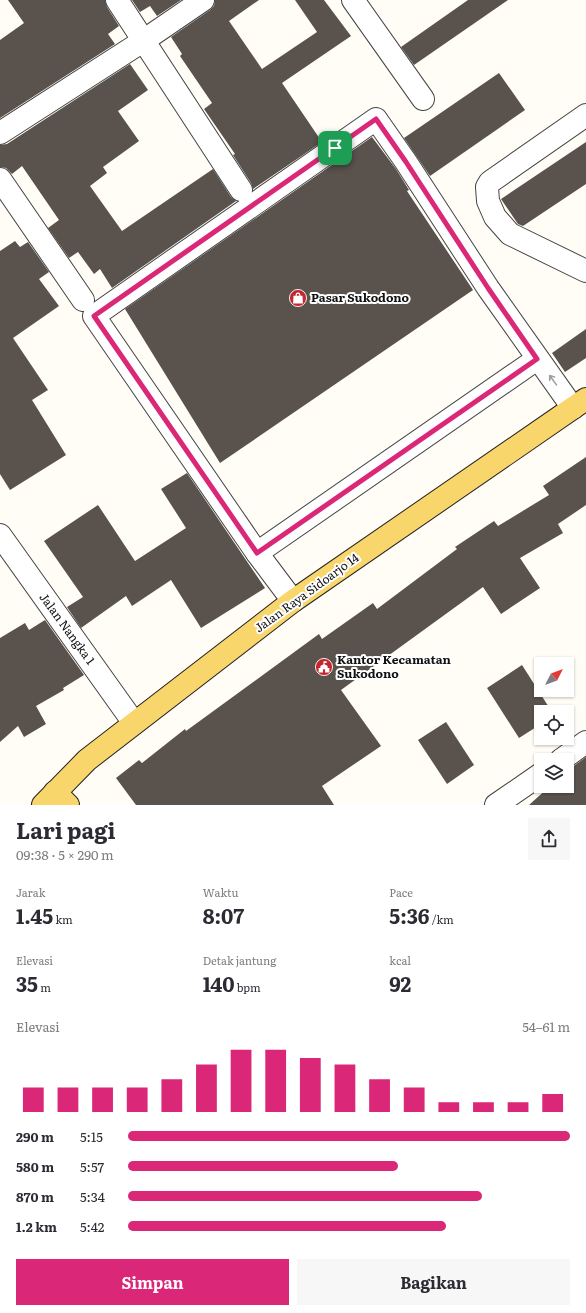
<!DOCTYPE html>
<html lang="id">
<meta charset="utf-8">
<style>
body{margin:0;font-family:Literata,serif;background:#f7f7f7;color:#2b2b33;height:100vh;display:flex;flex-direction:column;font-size:15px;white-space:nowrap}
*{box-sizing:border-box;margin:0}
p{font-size:13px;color:#7c7c81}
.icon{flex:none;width:22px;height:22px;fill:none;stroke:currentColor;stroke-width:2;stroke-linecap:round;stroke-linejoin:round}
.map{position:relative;height:805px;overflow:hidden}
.panel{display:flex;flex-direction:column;background:#fff;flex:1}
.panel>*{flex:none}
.needle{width:26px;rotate:48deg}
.buttons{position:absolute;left:534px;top:657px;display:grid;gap:8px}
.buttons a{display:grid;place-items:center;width:40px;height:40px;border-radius:0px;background:#fff;box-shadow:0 1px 3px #0004;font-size:20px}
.pin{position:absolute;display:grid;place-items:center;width:34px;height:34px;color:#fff;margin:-17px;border-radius:8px;box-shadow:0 2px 6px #0006}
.round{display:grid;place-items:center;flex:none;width:42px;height:42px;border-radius:0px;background:#f7f7f7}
.summary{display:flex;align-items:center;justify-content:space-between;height:68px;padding:0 16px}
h1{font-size:22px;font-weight:700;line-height:30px}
.stats{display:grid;grid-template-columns:repeat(3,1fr);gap:6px;height:68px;padding:4px 16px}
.stats div{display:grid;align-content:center}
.stats b{font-size:20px;font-weight:700}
.stats small{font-size:11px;font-weight:400}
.stats p{font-size:11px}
.chart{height:112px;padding:8px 16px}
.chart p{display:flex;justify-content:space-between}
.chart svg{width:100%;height:72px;margin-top:4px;stroke:#db2777;stroke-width:6}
.primary-button{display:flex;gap:8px;margin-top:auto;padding:8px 16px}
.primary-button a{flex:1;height:46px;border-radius:0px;background:#db2777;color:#fff;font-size:16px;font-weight:700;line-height:46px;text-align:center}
.primary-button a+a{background:#f7f7f7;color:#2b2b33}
ul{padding:0 16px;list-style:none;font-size:13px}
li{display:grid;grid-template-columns:64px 48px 1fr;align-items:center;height:30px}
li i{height:10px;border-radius:5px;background:#db2777}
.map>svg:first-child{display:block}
.building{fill:#5a524d}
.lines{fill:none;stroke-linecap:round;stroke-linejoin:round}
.minor-casing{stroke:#444;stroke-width:24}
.major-casing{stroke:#222;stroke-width:24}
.minor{stroke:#fff;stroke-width:22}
.major{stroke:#f9d66b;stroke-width:22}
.oneway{stroke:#a0a0a0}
.route-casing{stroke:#fff;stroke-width:8}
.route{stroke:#db2777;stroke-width:5}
.labels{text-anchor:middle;stroke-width:4;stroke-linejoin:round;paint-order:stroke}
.poi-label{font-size:12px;font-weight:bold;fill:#111;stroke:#fff;text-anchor:start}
.street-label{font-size:12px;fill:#111;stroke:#fff}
</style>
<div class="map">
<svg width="586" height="805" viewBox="0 0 586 805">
<rect width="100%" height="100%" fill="#fffdf5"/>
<!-- building -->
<g class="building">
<path d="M8 0H105L107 7 119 26 108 34 115 44 0 118V40L24 23Z"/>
<path d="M132 0H181L157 16 150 6 140 12Z"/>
<path d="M215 0H259L229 21 262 69 317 32 295 0H324L351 36 282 83 322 142 253 189 251 183 233 155 235 154 204 109 212 103 180 56 182 54 171 37 210 10 214 6Z"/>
<path d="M468 0H508L414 65 401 47Z"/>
<path d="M130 64 148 90 118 111 139 141 103 167 107 173 90 186 122 231 213 169 231 197 236 201 112 288 100 269 94 274 78 252 69 258 48 228 59 220 22 166 12 174 6 168 0 167V145L7 144Z"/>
<path d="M499 73 525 110 430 176 404 138Z"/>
<path d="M372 137 396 169 409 190 407 191 473 290 220 463 125 309Z"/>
<path d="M586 142V184L523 226 518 224 501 199Z"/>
<path d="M15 241 20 247 28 242 49 272 39 279 59 306 13 338 48 390 32 400 66 455 10 490 0 474V251Z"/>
<path d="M586 329V358L565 372 552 353Z"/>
<path d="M586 457V505L558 524 563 533 520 558 540 588 501 614 483 587 341 690 381 746 322 786 334 805H136L116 778 139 760 142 763 185 729 186 731 319 634 322 639 373 603 377 609 457 549 455 547 494 521 498 526 549 495 543 486Z"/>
<path d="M187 473 265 588 201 628 171 580 132 606 126 596 81 628 67 607 83 597 44 541 98 505 135 561 186 528 161 489Z"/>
<path d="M45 620 84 675 63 688 64 690 36 706 46 724 24 737 18 726 0 742V638L25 623 29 630Z"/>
<path d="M522 665 552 712H541V724L519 738 487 688Z"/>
<path d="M446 722 474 765 447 784 418 740Z"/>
<path d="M586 757V805H529L550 786H567V771Z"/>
</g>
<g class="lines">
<!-- minor casing -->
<g class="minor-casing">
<g id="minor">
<path d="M117 0 241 190"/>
<path d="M353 0 423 99"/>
<path d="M586 115 490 182 487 187 488 201 495 217 510 234 586 271"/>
<path d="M0 133 143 41 203 0"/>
<path d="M0 179 83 300"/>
<path d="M0 535 134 723"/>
<path d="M257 553 537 359"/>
<path d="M293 601 257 553 94 316 376 119 406 162 488 288 573 408"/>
<path d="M561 760 586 742"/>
<path d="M496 805 541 774"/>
</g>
</g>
<!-- major casing -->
<g class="major-casing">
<g id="major">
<path d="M55 792 68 805"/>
<path d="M43 805 87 760 293 601 586 399"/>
</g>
</g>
<!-- minor -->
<use href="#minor" class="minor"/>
<!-- major -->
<use href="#major" class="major"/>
</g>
<!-- one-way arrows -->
<defs><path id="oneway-shaft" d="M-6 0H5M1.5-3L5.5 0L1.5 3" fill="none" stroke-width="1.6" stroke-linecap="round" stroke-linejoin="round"/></defs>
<use class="oneway" href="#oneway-shaft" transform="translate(553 380) rotate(-126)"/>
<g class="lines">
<!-- route casing -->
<g class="route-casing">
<path id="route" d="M376 119 406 162 488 288 537 359 257 553 94 316Z"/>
</g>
<!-- route -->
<use href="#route" class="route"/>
</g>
<!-- icons -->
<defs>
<g id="shop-disc" transform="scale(0.9)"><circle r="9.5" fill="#c4262e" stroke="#fff"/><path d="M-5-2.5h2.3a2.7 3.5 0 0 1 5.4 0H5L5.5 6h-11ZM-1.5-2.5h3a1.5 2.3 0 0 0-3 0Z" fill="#fff"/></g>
<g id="civic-disc" transform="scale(0.9)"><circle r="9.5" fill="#c4262e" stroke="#fff"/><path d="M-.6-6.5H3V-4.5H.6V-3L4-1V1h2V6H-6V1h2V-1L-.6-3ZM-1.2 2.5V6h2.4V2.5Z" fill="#fff"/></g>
</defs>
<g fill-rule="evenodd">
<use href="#shop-disc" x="298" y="298"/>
<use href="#civic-disc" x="324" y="667"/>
</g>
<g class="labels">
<!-- poi labels -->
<g class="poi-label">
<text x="311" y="302">Pasar Sukodono</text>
<text x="337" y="664">Kantor Kecamatan<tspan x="337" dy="14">Sukodono</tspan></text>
</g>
<!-- street labels -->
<g class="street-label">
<text transform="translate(307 593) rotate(-36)" y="4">Jalan Raya Sidoarjo 14</text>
<text transform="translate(67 629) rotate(54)" y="4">Jalan Nangka 1</text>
</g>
</g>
</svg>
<div class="buttons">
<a><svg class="needle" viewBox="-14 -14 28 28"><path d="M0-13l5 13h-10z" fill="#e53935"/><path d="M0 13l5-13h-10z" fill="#7c7c81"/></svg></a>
<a><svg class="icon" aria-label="locate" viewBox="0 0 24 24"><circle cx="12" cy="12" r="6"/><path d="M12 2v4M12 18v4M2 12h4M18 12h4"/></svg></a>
<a><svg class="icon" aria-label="layers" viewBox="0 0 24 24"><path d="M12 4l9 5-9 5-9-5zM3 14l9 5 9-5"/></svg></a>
</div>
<div class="pin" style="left:335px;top:148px;background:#1e9e55"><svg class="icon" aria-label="arrive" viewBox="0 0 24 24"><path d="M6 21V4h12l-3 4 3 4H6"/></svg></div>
</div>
<section class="panel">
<div class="summary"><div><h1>Lari pagi</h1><p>09:38 · 5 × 290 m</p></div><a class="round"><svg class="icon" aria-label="share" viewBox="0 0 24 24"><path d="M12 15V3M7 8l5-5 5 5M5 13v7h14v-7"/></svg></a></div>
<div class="stats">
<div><p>Jarak</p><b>1.45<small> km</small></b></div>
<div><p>Waktu</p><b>8:07</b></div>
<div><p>Pace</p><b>5:36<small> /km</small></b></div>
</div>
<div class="stats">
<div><p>Elevasi</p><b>35<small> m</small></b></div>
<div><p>Detak jantung</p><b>140<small> bpm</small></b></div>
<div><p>kcal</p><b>92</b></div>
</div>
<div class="chart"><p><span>Elevasi</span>54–61 m</p>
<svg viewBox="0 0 160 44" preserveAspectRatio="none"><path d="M5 44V29M15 44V29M25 44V29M35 44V29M45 44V24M55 44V15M65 44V6M75 44V6M85 44V11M95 44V15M105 44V24M115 44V29M125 44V38M135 44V38M145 44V38M155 44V33"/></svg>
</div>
<ul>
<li><b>290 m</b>5:15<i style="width:100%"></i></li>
<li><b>580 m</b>5:57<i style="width:61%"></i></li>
<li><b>870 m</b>5:34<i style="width:80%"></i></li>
<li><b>1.2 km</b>5:42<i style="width:72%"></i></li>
</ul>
<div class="primary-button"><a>Simpan</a><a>Bagikan</a></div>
</section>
